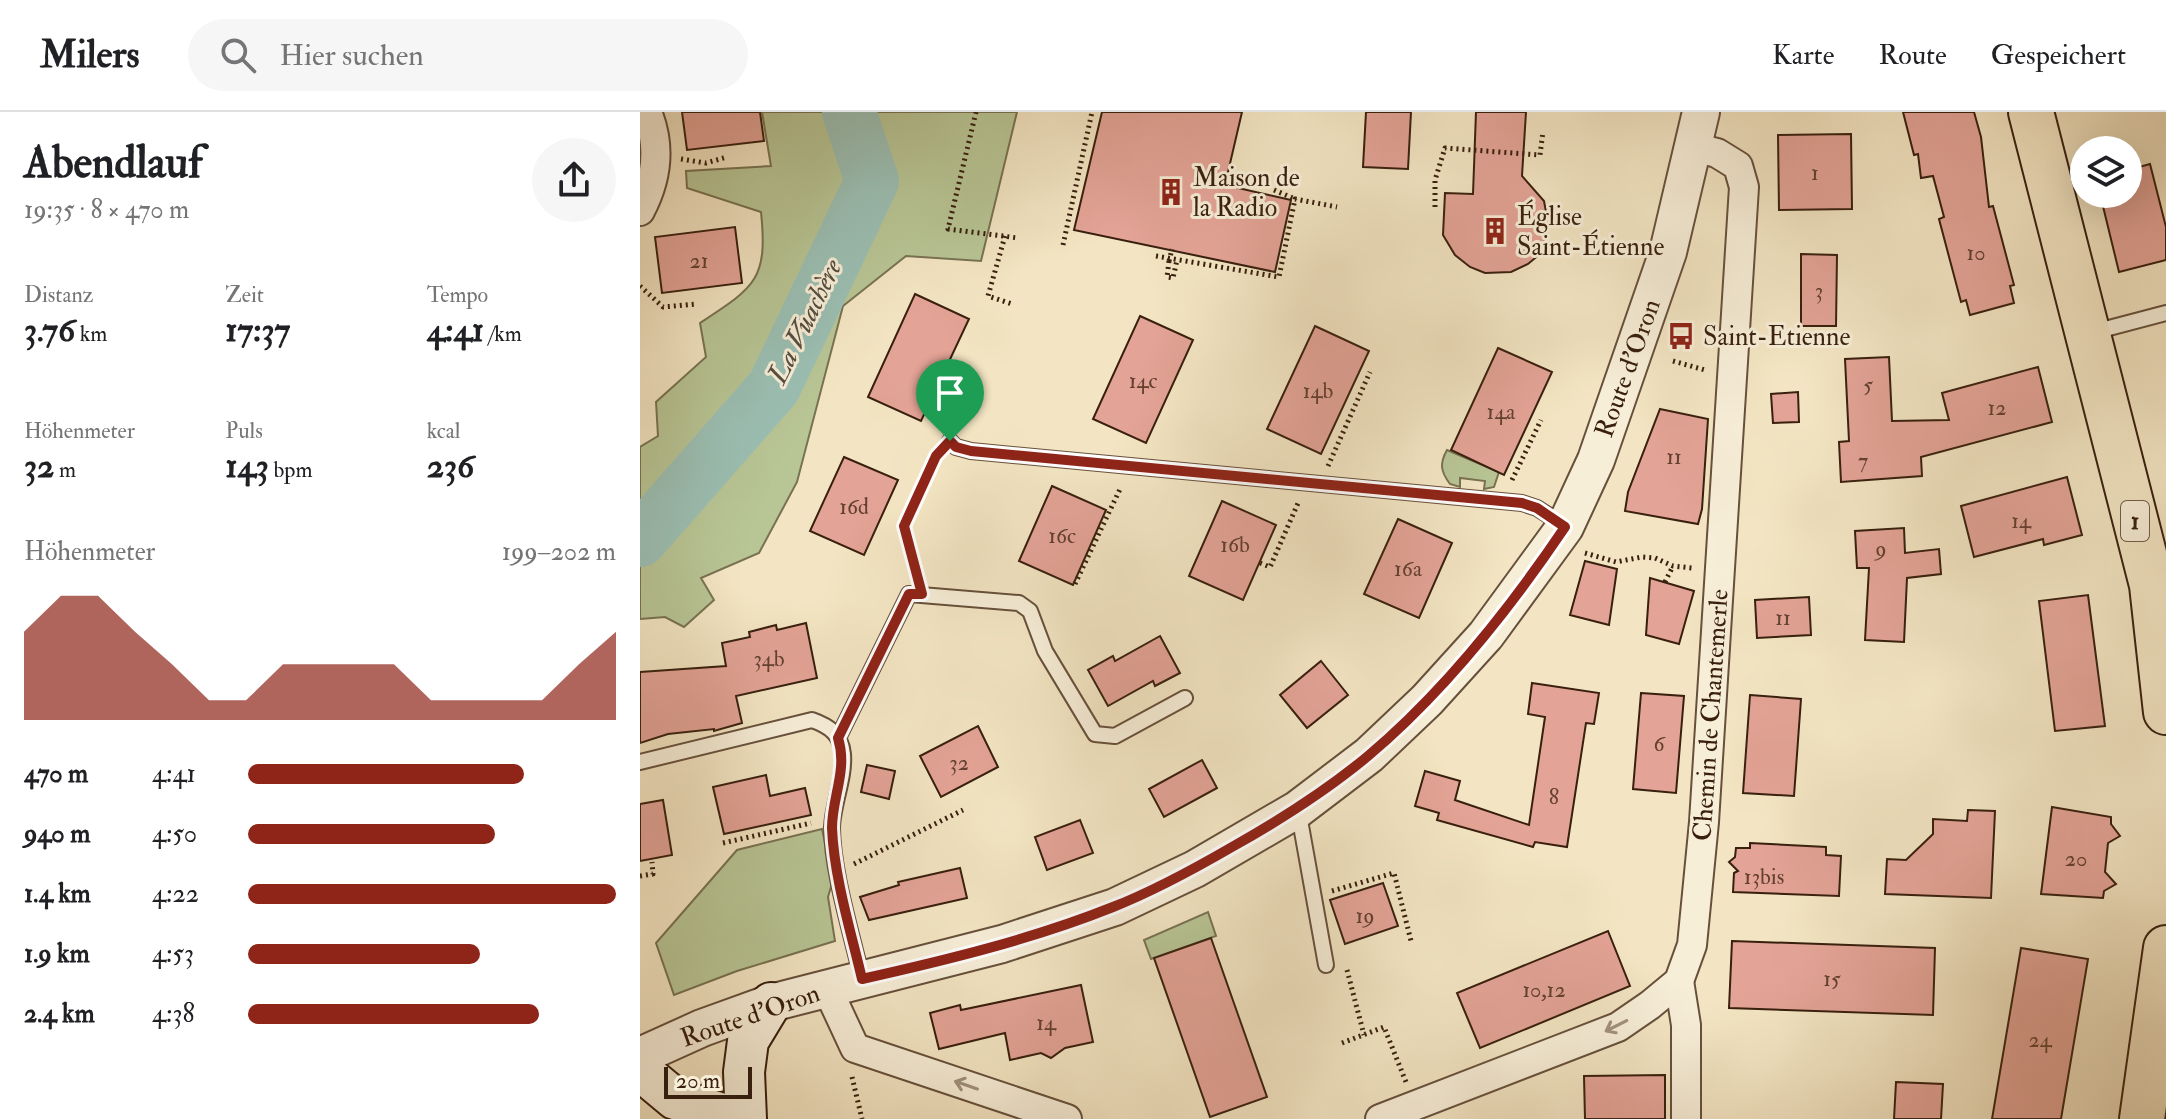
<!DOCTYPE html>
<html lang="de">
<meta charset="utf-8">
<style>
body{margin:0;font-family:"IM FELL Double Pica",serif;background:#f6f6f6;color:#202124;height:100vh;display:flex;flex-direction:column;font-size:30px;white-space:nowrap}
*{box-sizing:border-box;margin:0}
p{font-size:26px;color:#757577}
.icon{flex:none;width:44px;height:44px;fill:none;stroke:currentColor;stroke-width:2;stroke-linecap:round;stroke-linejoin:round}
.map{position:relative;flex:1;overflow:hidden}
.panel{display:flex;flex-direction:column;background:#fff;width:640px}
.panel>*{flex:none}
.fabs{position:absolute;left:1430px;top:24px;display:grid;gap:16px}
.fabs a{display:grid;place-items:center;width:72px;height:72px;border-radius:50%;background:#fff;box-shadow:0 8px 32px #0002;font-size:40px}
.scale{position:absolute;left:24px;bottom:20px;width:88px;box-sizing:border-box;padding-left:8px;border:4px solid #381f0e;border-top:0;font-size:22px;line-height:28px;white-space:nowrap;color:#381f0e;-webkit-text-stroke:6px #f7eed8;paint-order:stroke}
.pin{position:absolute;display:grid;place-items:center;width:68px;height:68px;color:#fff;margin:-82px -34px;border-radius:50% 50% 50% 0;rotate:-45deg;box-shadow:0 0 8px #0007}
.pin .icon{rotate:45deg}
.round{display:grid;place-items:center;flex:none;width:84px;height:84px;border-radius:42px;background:#f6f6f6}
.headline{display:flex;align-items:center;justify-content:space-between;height:136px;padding:0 24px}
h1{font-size:44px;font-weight:800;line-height:60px}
.metrics{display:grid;grid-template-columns:repeat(3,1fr);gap:12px;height:136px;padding:8px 24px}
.metrics div{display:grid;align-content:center}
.metrics b{font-size:34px;font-weight:800}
.metrics small{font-size:22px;font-weight:400}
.metrics p{font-size:22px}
.chart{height:224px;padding:16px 24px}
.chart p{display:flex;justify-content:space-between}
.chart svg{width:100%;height:144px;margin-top:8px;fill:#8f2418;opacity:.7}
ul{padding:0 24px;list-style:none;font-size:26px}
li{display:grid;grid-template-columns:128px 96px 1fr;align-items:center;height:60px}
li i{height:20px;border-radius:10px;background:#8f2418}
header{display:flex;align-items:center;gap:48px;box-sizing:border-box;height:112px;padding:0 40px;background:#fff;border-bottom:2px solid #e0e0e0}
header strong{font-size:38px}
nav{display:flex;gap:44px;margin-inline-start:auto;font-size:28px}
.search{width:560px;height:72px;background:#f6f6f6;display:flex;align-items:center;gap:20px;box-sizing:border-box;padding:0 28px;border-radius:44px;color:#757577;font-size:30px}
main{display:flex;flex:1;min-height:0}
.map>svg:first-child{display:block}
.green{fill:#b8c595;stroke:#787252;stroke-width:2}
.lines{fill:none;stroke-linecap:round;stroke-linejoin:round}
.river{stroke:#9bbfb3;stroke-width:54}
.building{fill:#e3a396;stroke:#381f0e;stroke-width:2}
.service-casing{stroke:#67503b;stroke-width:18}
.minor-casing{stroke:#67503b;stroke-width:32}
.tertiary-casing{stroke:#67503b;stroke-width:40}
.secondary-casing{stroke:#381f0e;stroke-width:44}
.primary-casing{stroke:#381f0e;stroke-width:48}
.path{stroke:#381f0e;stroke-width:5;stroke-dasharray:2 4;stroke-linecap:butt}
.service{stroke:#f7eed8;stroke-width:14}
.minor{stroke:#f7eed8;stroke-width:28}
.tertiary{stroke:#f7eed8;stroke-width:36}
.secondary{stroke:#f7eed8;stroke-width:40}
.primary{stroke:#f3e5c3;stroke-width:44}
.path-bridge{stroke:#381f0e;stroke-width:5;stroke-dasharray:2 4;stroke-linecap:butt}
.oneway{stroke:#a1917d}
.route-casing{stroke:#fff;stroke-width:16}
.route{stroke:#8f2418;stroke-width:10}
.labels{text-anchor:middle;stroke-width:6;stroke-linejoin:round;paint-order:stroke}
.number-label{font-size:22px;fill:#634030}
.shield{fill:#f7eed8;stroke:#715d4b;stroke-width:2}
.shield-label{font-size:24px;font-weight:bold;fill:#381f0e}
.poi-label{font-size:26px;fill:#381f0e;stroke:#f7eed8;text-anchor:start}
.street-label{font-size:26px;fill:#381f0e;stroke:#f7eed8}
.water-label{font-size:28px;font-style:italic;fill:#564f40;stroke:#f7eed8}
</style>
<header>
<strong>Milers</strong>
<div class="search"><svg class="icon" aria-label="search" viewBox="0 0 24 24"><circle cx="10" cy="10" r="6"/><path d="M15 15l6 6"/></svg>Hier suchen</div>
<nav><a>Karte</a><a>Route</a><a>Gespeichert</a></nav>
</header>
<main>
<section class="panel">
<div class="headline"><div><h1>Abendlauf</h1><p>19:35 · 8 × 470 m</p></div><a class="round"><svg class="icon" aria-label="share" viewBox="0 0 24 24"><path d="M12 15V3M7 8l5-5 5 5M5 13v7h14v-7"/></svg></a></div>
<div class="metrics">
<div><p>Distanz</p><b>3.76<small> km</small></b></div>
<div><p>Zeit</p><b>17:37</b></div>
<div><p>Tempo</p><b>4:41<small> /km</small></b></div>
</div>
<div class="metrics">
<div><p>Höhenmeter</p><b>32<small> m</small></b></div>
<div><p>Puls</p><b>143<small> bpm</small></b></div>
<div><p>kcal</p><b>236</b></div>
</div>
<div class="chart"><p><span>Höhenmeter</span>199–202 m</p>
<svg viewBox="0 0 160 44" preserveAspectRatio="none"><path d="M0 44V17L10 6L20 6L30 17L40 27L50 38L60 38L70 27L80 27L90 27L100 27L110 38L120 38L130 38L140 38L150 27L160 17V44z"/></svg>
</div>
<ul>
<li><b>470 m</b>4:41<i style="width:75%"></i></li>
<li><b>940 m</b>4:50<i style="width:67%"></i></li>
<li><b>1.4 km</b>4:22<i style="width:100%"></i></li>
<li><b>1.9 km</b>4:53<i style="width:63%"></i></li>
<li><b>2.4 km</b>4:38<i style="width:79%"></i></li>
</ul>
</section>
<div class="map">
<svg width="1526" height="1007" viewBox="0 0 1526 1007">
<rect width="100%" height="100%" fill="#f3e5c3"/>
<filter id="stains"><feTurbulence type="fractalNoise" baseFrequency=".0025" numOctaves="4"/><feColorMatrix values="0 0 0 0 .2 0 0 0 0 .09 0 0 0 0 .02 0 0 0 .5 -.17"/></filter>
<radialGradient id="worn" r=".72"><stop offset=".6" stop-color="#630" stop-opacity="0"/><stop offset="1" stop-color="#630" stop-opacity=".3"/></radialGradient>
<!-- green -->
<g class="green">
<path d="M122 0H377L341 149 266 144 203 194 157 370 119 441 61 466 74 488 44 515 25 505 0 507V335L18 324 16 290 66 245 60 211C115 175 128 168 121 100L47 76 46 59 131 54Z"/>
<path d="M807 338 859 360 854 375 844 377 845 369 820 366V375L810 372C801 360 799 352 807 338Z"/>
<path d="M182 717 193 768 188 785 195 829 97 859 34 883 16 831 97 738Z"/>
<path d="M568 800 576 824 511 847 504 828Z"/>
</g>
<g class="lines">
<!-- river -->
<path class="river" d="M0 428 134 275 232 69 209 0"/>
</g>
<!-- building -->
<g class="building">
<path d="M42 0H120L124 29 47 38Z"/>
<path d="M462 0H602L585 73 651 88 635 160 434 118Z"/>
<path d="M726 0H771L768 57 723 55Z"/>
<path d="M836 0H886L882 64 904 89 909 116 900 142 888 152 871 160 845 161 830 155 815 143 803 123 805 81 833 82Z"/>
<path d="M1263 0H1334L1341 25 1349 95 1353 94 1374 173 1370 174 1374 191 1330 203 1326 188 1321 190 1299 107 1304 105 1293 64 1281 66 1278 42 1274 43Z"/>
<path d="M1211 22 1212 97 1139 98 1138 23Z"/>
<path d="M1510 52 1526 115V148L1479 160 1460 82H1488V58Z"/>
<path d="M95 115 102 171 22 181 15 125Z"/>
<path d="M1161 142 1197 143 1196 214H1161Z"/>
<path d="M275 182 329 207 281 309 228 285Z"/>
<path d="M500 204 553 228 506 331 453 307Z"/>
<path d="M675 214 729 239 681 342 627 317Z"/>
<path d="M858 236 912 260 864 363 811 338Z"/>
<path d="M1249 245 1252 309 1309 308 1302 281 1398 255 1412 310 1281 345 1282 364 1201 370 1199 330 1209 329 1205 247Z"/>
<path d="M1158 280 1159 310 1133 311 1131 282Z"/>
<path d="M1020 297 1068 307 1062 397 1058 412 985 399 988 380Z"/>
<path d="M204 345 258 368 224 443 170 419Z"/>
<path d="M1427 365 1442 423 1404 433 1403 427 1334 445 1321 394Z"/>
<path d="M412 374 466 398 433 473 379 449Z"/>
<path d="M582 389 636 413 603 488 549 464Z"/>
<path d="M758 407 812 431 779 506 724 482Z"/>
<path d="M1264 416 1265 441 1299 437 1301 462 1267 466 1264 530 1225 528 1229 456H1217L1215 419Z"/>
<path d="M945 449 977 457 969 513 930 503Z"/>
<path d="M1010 466 1054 479 1039 532 1006 523Z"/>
<path d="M1448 483 1465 614 1415 619 1399 489Z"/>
<path d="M1169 485 1171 523 1117 526 1115 488Z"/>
<path d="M166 511 177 566 96 584 102 611 74 619V617L28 622 0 631V560L86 554 82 531 110 525 109 520 136 513 137 518Z"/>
<path d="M520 524 540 561 515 574 513 569 468 594 448 558 473 544 475 549Z"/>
<path d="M681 549 708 583 667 616 640 583Z"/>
<path d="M892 571 959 581 954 612 946 611 927 735 895 730 893 735 797 708 799 701 775 694 785 659 820 669 815 688 889 713 905 605 888 602Z"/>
<path d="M1001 581 1044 584 1036 681 993 677Z"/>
<path d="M1110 583 1161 587 1154 684 1103 681Z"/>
<path d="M338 614 358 655 301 685 280 644Z"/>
<path d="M562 648 577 676 524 705 509 677Z"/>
<path d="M227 653 255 659 249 687 221 680Z"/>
<path d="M126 663 130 684 165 676 171 703 84 722 73 675Z"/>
<path d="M23 688 32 743 0 749V692Z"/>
<path d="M1412 695 1471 705V712L1480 724 1468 731 1465 760 1476 772 1464 779 1463 786 1401 782Z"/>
<path d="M1328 698 1355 699 1351 786 1245 782 1247 747 1266 748 1293 722V707L1327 709Z"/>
<path d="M440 708 453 741 407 758 395 725Z"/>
<path d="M1110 731 1186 735V743L1201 744 1199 784 1093 780 1094 761 1098 759 1089 750 1095 745 1096 736H1110Z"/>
<path d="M320 756 327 786 229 808 220 785 259 773 258 770Z"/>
<path d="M743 771 758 814 705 832 690 788Z"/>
<path d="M968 819 990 874 840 936 817 881Z"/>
<path d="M571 826 627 985 570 1005 514 846Z"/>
<path d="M1092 829 1295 836 1293 903 1089 896Z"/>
<path d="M1381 836 1448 847 1421 1007H1352Z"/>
<path d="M441 873 453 930 425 936 411 946 401 941 370 948 365 921 299 937 290 901 320 893 321 898Z"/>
<path d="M1025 963V1007H945L944 964Z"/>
<path d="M1256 970 1303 972 1301 1007H1254Z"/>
</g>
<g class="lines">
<!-- service casing -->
<g class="service-casing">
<g id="service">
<path d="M1450 221 1526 201"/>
<path d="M310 329 316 335 331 339 882 391 897 396 925 414"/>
<path d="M198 626 269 482 379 491 390 499 405 539 455 622 475 624 545 586"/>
<path d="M0 650 172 608C189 614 201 622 203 642 205 666 193 691 192 715 192 759 212 823 222 867"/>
<path d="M658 697 686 853"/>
</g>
</g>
<!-- minor casing -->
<g class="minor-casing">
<g id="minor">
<path d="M0 99C17 67 21 34 7 0"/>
<path d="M1039 869 1046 913V1007"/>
<path d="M187 876 215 936 427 1007"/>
<path d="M740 1007 978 915 1010 893 1039 869 1052 833 1064 710 1104 75 1098 54 1077 41 1053 35"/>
</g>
</g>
<!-- tertiary casing -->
<g class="tertiary-casing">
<path id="tertiary" d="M0 944 62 916 131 891 362 832 475 795 555 757 658 697 729 643 787 588 846 523 925 415 956 348 1028 140 1061 0"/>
</g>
<!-- secondary casing -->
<g class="secondary-casing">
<g id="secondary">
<path d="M0 958 35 987 99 1007"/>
<path d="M106 1007 104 960 108 929 131 891"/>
</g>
</g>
<!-- primary casing -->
<g class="primary-casing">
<g id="primary">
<path d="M1391 0 1512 473 1526 600"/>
<path d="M1502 1007 1526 836"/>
</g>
</g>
<!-- path -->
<g class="path">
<path d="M336 0 308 117 378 126"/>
<path d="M41 47 66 51 87 45"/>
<path d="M634 78 655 87"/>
<path d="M795 95V68L805 36 900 43 903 19"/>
<path d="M365 124 348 184 372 192"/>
<path d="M423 133 452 0"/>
<path d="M516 144 639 165 655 87 697 95"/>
<path d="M529 149 527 165 533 166 537 148"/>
<path d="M0 174 23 195 57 192"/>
<path d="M1033 249 1065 258"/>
<path d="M688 354 730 260"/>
<path d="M872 368 901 308"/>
<path d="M945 441 976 450 1002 445 1015 446 1033 454 1052 456"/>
<path d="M620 451 630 455 659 389"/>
<path d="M277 462 264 414 296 344"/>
<path d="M1025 470 1033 454"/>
<path d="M435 472 481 375"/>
<path d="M83 731 171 711"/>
<path d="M214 752 323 698"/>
<path d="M0 764 13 762 12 750"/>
<path d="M692 779 754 761 771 829"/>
<path d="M707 858 724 923"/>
<path d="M702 931 744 915 766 970"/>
<path d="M212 965 222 1007"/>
</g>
<!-- service -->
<use href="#service" class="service"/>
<!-- minor -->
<use href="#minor" class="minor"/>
<!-- tertiary -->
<use href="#tertiary" class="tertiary"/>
<!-- secondary -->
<use href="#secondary" class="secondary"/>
<!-- primary -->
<use href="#primary" class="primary"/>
<!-- path-bridge -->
<path class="path-bridge" d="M529 149 532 137"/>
</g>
<!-- one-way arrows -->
<defs><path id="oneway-shaft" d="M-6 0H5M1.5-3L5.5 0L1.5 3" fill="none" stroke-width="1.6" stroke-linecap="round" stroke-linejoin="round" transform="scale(2)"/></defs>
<g class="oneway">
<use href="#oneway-shaft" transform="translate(976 914) rotate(153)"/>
<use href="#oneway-shaft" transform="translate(326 973) rotate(-161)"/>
</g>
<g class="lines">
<!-- route casing -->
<g class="route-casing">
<path id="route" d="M310 329 316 335 331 339 882 391 897 396 925 415C869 498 805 579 728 644 686 679 640 708 592 735 554 757 514 779 473 795 393 827 307 848 222 867 211 820 194 765 192 716 192 685 208 658 198 626L269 482H282L264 414 296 344Z"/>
</g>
<!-- route -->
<use href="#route" class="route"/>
</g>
<!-- icons -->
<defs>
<g id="building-bare" transform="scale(2.16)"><path d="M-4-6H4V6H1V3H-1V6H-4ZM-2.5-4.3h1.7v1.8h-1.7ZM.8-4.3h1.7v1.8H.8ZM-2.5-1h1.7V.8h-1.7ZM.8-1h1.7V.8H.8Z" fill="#8f2418" stroke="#f7eed8" stroke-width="2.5" paint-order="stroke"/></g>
<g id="bus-bare" transform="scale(2.16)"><path d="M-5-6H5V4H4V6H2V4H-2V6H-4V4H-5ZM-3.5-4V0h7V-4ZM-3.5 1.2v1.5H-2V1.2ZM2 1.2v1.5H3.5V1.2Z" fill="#8f2418" stroke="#f7eed8" stroke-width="2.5" paint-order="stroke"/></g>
</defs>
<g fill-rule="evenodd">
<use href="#building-bare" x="531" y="80"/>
<use href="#building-bare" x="855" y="119"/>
<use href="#bus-bare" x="1041" y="224"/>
</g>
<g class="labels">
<!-- number labels -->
<g class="number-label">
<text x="1175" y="68">1</text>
<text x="1336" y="148">10</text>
<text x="59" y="156">21</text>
<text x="1179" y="186">3</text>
<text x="503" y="276">14c</text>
<text x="1228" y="280">5</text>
<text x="678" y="286">14b</text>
<text x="1357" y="303">12</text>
<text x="861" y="307">14a</text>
<text x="1034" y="352">11</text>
<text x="1223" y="356">7</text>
<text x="214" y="402">16d</text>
<text x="1381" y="416">14</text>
<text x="422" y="431">16c</text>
<text x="595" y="440">16b</text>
<text x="1241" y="444">9</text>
<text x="768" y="464">16a</text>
<text x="1143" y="513">11</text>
<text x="129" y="554">34b</text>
<text x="1019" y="639">6</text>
<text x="319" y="658">32</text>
<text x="914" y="692">8</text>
<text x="1436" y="754">20</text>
<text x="1124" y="772">13bis</text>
<text x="725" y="811">19</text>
<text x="1192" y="874">15</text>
<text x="904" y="885">10,12</text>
<text x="406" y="918">14</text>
<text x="1400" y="935">24</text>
</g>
<!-- shield labels -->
<rect class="shield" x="1481" y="389" width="28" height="40" rx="6"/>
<g class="shield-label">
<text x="1495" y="417">1</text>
</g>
<!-- poi labels -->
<g class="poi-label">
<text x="553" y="74">Maison de<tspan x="553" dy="30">la Radio</tspan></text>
<text x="877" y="113">Église<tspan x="877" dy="30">Saint-Étienne</tspan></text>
<text x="1063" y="233">Saint-Etienne</text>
</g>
<!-- street labels -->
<g class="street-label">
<text transform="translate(987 256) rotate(-70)" y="9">Route d'Oron</text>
<text transform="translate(1070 603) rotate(-86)" y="9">Chemin de Chantemerle</text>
<text transform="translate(110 903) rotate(-19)" y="9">Route d'Oron</text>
</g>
<!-- water labels -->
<g class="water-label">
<text transform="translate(164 209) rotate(-64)" y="10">La Vuachère</text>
</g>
</g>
<rect width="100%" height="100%" filter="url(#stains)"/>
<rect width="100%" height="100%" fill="url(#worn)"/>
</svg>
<div class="fabs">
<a><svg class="icon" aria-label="layers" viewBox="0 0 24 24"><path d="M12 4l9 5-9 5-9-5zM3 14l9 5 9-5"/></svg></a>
</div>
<div class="scale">20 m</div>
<div class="pin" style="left:310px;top:329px;background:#1e9e55"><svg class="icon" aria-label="arrive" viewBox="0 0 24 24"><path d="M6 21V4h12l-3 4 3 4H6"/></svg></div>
</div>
</main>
